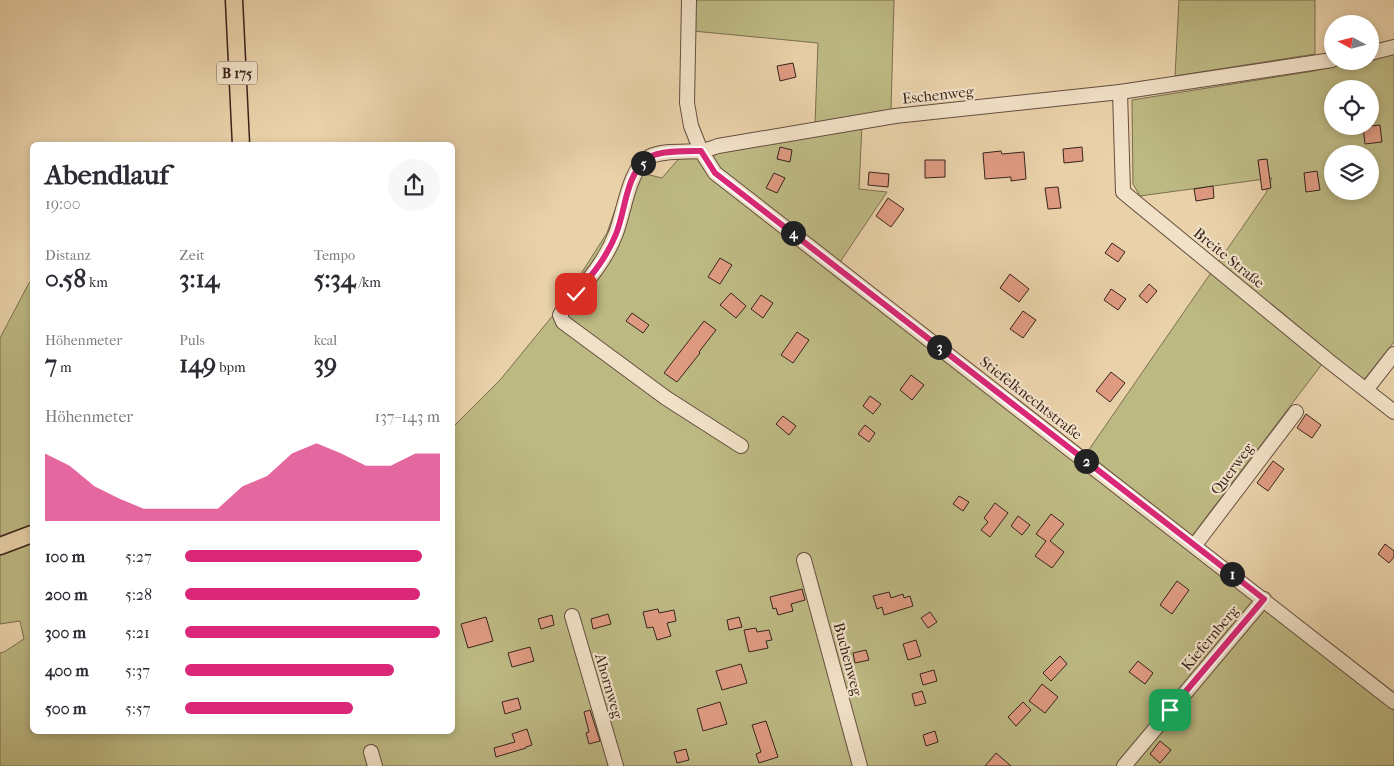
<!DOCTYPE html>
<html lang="de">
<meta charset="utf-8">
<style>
body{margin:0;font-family:"IM FELL French Canon",serif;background:#f7f7f7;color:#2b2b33;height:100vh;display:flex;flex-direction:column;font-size:19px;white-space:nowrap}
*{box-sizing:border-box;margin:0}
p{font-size:16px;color:#7c7c81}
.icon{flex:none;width:28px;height:28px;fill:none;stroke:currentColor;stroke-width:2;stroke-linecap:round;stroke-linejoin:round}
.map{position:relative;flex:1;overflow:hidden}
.panel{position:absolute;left:30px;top:142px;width:425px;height:592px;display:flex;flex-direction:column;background:#fff;border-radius:8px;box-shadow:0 2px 8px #0003}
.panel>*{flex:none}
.needle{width:32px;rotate:277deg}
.tools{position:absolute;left:1324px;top:15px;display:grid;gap:10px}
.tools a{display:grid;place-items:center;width:55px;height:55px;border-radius:50%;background:#fff;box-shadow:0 2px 8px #0003;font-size:25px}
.pin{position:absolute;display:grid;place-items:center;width:42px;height:42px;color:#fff;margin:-21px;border-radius:10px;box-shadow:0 2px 8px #0006}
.km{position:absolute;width:25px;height:25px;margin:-12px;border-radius:50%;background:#222;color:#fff;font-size:14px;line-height:25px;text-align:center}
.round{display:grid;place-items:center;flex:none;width:52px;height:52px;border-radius:26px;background:#f7f7f7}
.headline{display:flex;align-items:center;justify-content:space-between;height:85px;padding:0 15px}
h1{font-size:28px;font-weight:700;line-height:38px}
.stats{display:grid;grid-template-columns:repeat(3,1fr);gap:8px;height:85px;padding:5px 15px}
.stats div{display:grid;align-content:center}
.stats b{font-size:25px;font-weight:700}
.stats small{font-size:14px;font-weight:400}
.stats p{font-size:14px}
.chart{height:140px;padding:10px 15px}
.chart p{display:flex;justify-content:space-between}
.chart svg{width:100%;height:90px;margin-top:5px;fill:#db2777;opacity:.7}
ul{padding:0 15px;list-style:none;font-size:16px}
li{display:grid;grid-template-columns:80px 60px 1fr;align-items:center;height:38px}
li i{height:12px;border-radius:6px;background:#db2777}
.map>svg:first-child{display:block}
.green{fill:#bdb983;stroke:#7b6e50;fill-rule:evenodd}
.building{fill:#df9b82;stroke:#39231c}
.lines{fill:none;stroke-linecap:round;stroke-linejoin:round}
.minor-casing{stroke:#654e3f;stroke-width:16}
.major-casing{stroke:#39231c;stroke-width:19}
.minor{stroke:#f1e1c7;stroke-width:14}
.major{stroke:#e9d1a9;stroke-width:16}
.route-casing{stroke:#fff;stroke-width:10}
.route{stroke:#db2777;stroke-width:6}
.labels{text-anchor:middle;stroke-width:4.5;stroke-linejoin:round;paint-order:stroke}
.shield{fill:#f1e1c7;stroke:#705c4f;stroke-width:1}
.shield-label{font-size:14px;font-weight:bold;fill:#39231c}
.street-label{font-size:15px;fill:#39231c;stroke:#f1e1c7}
</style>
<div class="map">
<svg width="1394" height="766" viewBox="0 0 1394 766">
<rect width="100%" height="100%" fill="#e9d1a9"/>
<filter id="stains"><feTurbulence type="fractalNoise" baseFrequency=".004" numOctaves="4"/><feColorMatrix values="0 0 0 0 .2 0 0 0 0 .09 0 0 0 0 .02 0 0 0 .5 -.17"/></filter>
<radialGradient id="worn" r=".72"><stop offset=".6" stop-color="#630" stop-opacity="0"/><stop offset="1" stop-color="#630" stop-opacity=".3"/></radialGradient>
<!-- green -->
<g class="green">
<path d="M692 0H894L891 110 815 124 818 43 693 31Z"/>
<path d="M1179 0H1315V54L1175 76Z"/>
<path d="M1394 54V342L1356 390 1322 364 1185 545 1394 709V766H0V653L4 652 24 639 20 621 0 624V338L29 283 32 280V732H452L453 427 500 380 559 308 607 233 629 170 662 178 682 155 862 124 859 189 887 192 832 274 1079 464 1266 193 1272 178 1140 196 1133 184 1132 100 1314 71 1359 61H1370V59ZM1332 89H1370V126H1332ZM1332 154H1370V191H1332Z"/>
</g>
<!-- building -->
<g class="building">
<path d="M793 63 796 77 780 81 777 66Z"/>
<path d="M1380 125 1382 142 1365 144 1363 127Z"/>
<path d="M780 147 792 150 790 162 777 159Z"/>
<path d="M1082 147 1083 161 1064 163 1063 149Z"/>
<path d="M1001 151 1002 154 1024 152 1026 179 1011 181V177L985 179 983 153Z"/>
<path d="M1267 159 1271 188 1262 190 1258 160Z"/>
<path d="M925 160H945V177L925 178Z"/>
<path d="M1317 171 1320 190 1306 192 1304 173Z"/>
<path d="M869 172 889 174 888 187 868 185Z"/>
<path d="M774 173 785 178 777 193 766 188Z"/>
<path d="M1213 186 1214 198 1196 201 1194 189Z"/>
<path d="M1058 187 1061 208 1048 209 1045 188Z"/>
<path d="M888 198 904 209 891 227 876 216Z"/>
<path d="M1112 243 1125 252 1118 262 1105 253Z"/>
<path d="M720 258 732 265 720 284 708 277Z"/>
<path d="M1010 274 1029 289 1019 302 1000 288Z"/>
<path d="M1149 284 1157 291 1147 303 1139 296Z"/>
<path d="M1111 289 1126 299 1118 310 1104 300Z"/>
<path d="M731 293 746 306 736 318 720 305Z"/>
<path d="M761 295 773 303 763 318 751 309Z"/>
<path d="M1023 311 1036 320 1023 338 1010 329Z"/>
<path d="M632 313 649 325 643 333 626 321Z"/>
<path d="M704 321 716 330 699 352 700 353 677 382 664 373Z"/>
<path d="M797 332 809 340 793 363 781 355Z"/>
<path d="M1111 372 1125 383 1110 402 1096 391Z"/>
<path d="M911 375 924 385 912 400 900 390Z"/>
<path d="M870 396 881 404 873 414 863 406Z"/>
<path d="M1306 414 1321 425 1312 438 1297 428Z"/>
<path d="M783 416 796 426 789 435 776 424Z"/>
<path d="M865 425 875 433 869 442 858 434Z"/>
<path d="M1273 461 1284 469 1268 491 1257 483Z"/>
<path d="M959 496 969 502 963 511 953 504Z"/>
<path d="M995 503 1008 513 990 537 981 530 988 522 984 518Z"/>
<path d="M1051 514 1064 524 1050 541 1064 552 1052 568 1035 556 1046 541 1036 534Z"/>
<path d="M1018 516 1030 525 1022 535 1011 526Z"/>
<path d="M1385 544 1394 551V557L1389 563 1378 554Z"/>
<path d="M1177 581 1189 590 1172 614 1160 605Z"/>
<path d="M802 589 805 600 791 604 793 611 778 615 776 608 773 609 770 597Z"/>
<path d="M889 592 891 598 903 594 904 598 910 596 913 606 884 615 882 607 877 609 873 596Z"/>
<path d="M658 609 659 613 674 610 676 621 667 623 671 636 657 640 653 627 647 628 643 612Z"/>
<path d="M930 612 937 622 928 628 921 618Z"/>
<path d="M608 614 611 624 593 629 591 619Z"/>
<path d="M552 615 554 625 541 629 538 619Z"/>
<path d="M486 617 493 641 468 648 461 624Z"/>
<path d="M739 617 742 627 729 630 727 620Z"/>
<path d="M756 628 757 632 769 630 772 640 766 641 768 648 749 652 744 630Z"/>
<path d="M916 640 921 656 908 660 903 644Z"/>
<path d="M530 647 534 661 512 667 508 653Z"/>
<path d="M866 650 869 660 855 663 853 653Z"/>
<path d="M1060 656 1067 664 1051 681 1043 673Z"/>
<path d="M1138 661 1153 673 1145 684 1129 672Z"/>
<path d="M741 664 747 683 722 690 716 671Z"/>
<path d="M934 670 937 681 923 685 920 674Z"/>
<path d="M1042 684 1058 697 1045 713 1029 701Z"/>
<path d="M922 691 926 703 915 706 912 694Z"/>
<path d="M518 698 521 709 505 714 502 702Z"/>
<path d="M720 702 727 724 703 731 697 709Z"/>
<path d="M1023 702 1031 710 1016 726 1008 717Z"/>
<path d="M590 710 600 741 589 744 586 733 589 732 584 712Z"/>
<path d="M766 721 778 757 759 763 756 754 761 752 752 725Z"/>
<path d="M527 729 532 745 526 747V748L496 757 494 748 515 742 512 734Z"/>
<path d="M935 731 938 742 926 746 923 735Z"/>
<path d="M1160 741 1171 750 1160 763 1150 754Z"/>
<path d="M686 749 689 760 677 763 674 752Z"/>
<path d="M996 753 1011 766H985Z"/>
</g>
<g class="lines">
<!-- minor casing -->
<g class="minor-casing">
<g id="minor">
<path d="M689 0 687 103 691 126 701 151 715 173 1394 702"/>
<path d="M1370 53 1394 47"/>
<path d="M1120 92 1123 192 1330 362 1394 412"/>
<path d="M1366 390 1394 354"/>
<path d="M741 446 666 398 563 322 560 315 564 308C584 285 605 263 616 233 624 213 629 168 649 157 663 150 685 152 699 151 705 151 712 148 718 146L895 116 1120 92 1332 60"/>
<path d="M1195 545 1296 412"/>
<path d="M804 560 860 766"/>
<path d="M572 616 616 766"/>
<path d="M371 752 375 766"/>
<path d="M1124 766 1264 599"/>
</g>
</g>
<!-- major casing -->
<g class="major-casing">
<g id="major">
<path d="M234 0 241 145"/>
<path d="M0 546 32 534"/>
</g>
</g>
<!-- minor -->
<use href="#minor" class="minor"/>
<!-- major -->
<use href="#major" class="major"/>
</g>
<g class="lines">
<!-- route casing -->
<g class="route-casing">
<path id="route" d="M576 294C592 275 607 257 616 234 626 210 625 175 648 158 659 150 688 151 701 151L715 173 1264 599 1170 710"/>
</g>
<!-- route -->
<use href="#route" class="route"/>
</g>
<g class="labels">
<!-- shield labels -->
<rect class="shield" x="217" y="61.5" width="40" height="23" rx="4"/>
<g class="shield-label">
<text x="237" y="78">B 175</text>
</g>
<!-- street labels -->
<g class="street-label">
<text transform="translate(938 95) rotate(-6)" y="5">Eschenweg</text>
<text transform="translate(1229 258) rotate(39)" y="5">Breite Straße</text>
<text transform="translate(1031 398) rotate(38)" y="5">Stiefelknechtstraße</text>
<text transform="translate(1232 469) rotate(-53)" y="5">Querweg</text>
<text transform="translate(1210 638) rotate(-50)" y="5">Kiefernberg</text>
<text transform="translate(848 659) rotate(75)" y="5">Buchenweg</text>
<text transform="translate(609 686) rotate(74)" y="5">Ahornweg</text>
</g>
</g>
<rect width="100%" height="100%" filter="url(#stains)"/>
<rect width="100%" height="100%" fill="url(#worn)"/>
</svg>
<div class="tools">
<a><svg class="needle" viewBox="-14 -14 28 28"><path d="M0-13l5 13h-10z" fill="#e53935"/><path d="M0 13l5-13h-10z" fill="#7c7c81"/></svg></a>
<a><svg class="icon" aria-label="locate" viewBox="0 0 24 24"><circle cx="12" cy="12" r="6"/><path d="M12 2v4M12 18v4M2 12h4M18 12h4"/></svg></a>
<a><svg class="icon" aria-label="layers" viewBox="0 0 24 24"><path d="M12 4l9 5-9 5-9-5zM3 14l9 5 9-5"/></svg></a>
</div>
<div class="pin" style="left:1170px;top:710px;background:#1e9e55"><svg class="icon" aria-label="arrive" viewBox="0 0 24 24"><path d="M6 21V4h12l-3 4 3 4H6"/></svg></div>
<div class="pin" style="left:576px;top:294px;background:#d93025"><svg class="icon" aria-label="check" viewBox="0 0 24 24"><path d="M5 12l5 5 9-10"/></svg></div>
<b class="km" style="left:1232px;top:574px">1</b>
<b class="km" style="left:1086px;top:461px">2</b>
<b class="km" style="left:939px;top:347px">3</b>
<b class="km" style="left:793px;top:233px">4</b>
<b class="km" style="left:643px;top:163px">5</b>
<section class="panel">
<div class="headline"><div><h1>Abendlauf</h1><p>19:00</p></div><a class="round"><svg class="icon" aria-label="share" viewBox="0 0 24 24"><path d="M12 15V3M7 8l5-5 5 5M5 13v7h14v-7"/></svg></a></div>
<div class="stats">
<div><p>Distanz</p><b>0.58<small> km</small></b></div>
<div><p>Zeit</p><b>3:14</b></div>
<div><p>Tempo</p><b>5:34<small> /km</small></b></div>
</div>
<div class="stats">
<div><p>Höhenmeter</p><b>7<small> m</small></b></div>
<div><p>Puls</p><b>149<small> bpm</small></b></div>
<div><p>kcal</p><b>39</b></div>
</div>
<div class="chart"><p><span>Höhenmeter</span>137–143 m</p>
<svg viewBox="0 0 160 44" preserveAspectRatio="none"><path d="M0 44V11L10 17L20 27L30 33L40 38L50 38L60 38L70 38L80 27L90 22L100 11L110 6L120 11L130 17L140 17L150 11L160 11V44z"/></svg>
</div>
<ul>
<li><b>100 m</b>5:27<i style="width:93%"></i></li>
<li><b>200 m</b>5:28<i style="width:92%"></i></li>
<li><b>300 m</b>5:21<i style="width:100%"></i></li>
<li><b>400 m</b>5:37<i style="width:82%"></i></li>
<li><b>500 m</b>5:57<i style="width:66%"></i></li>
</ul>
</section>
</div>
